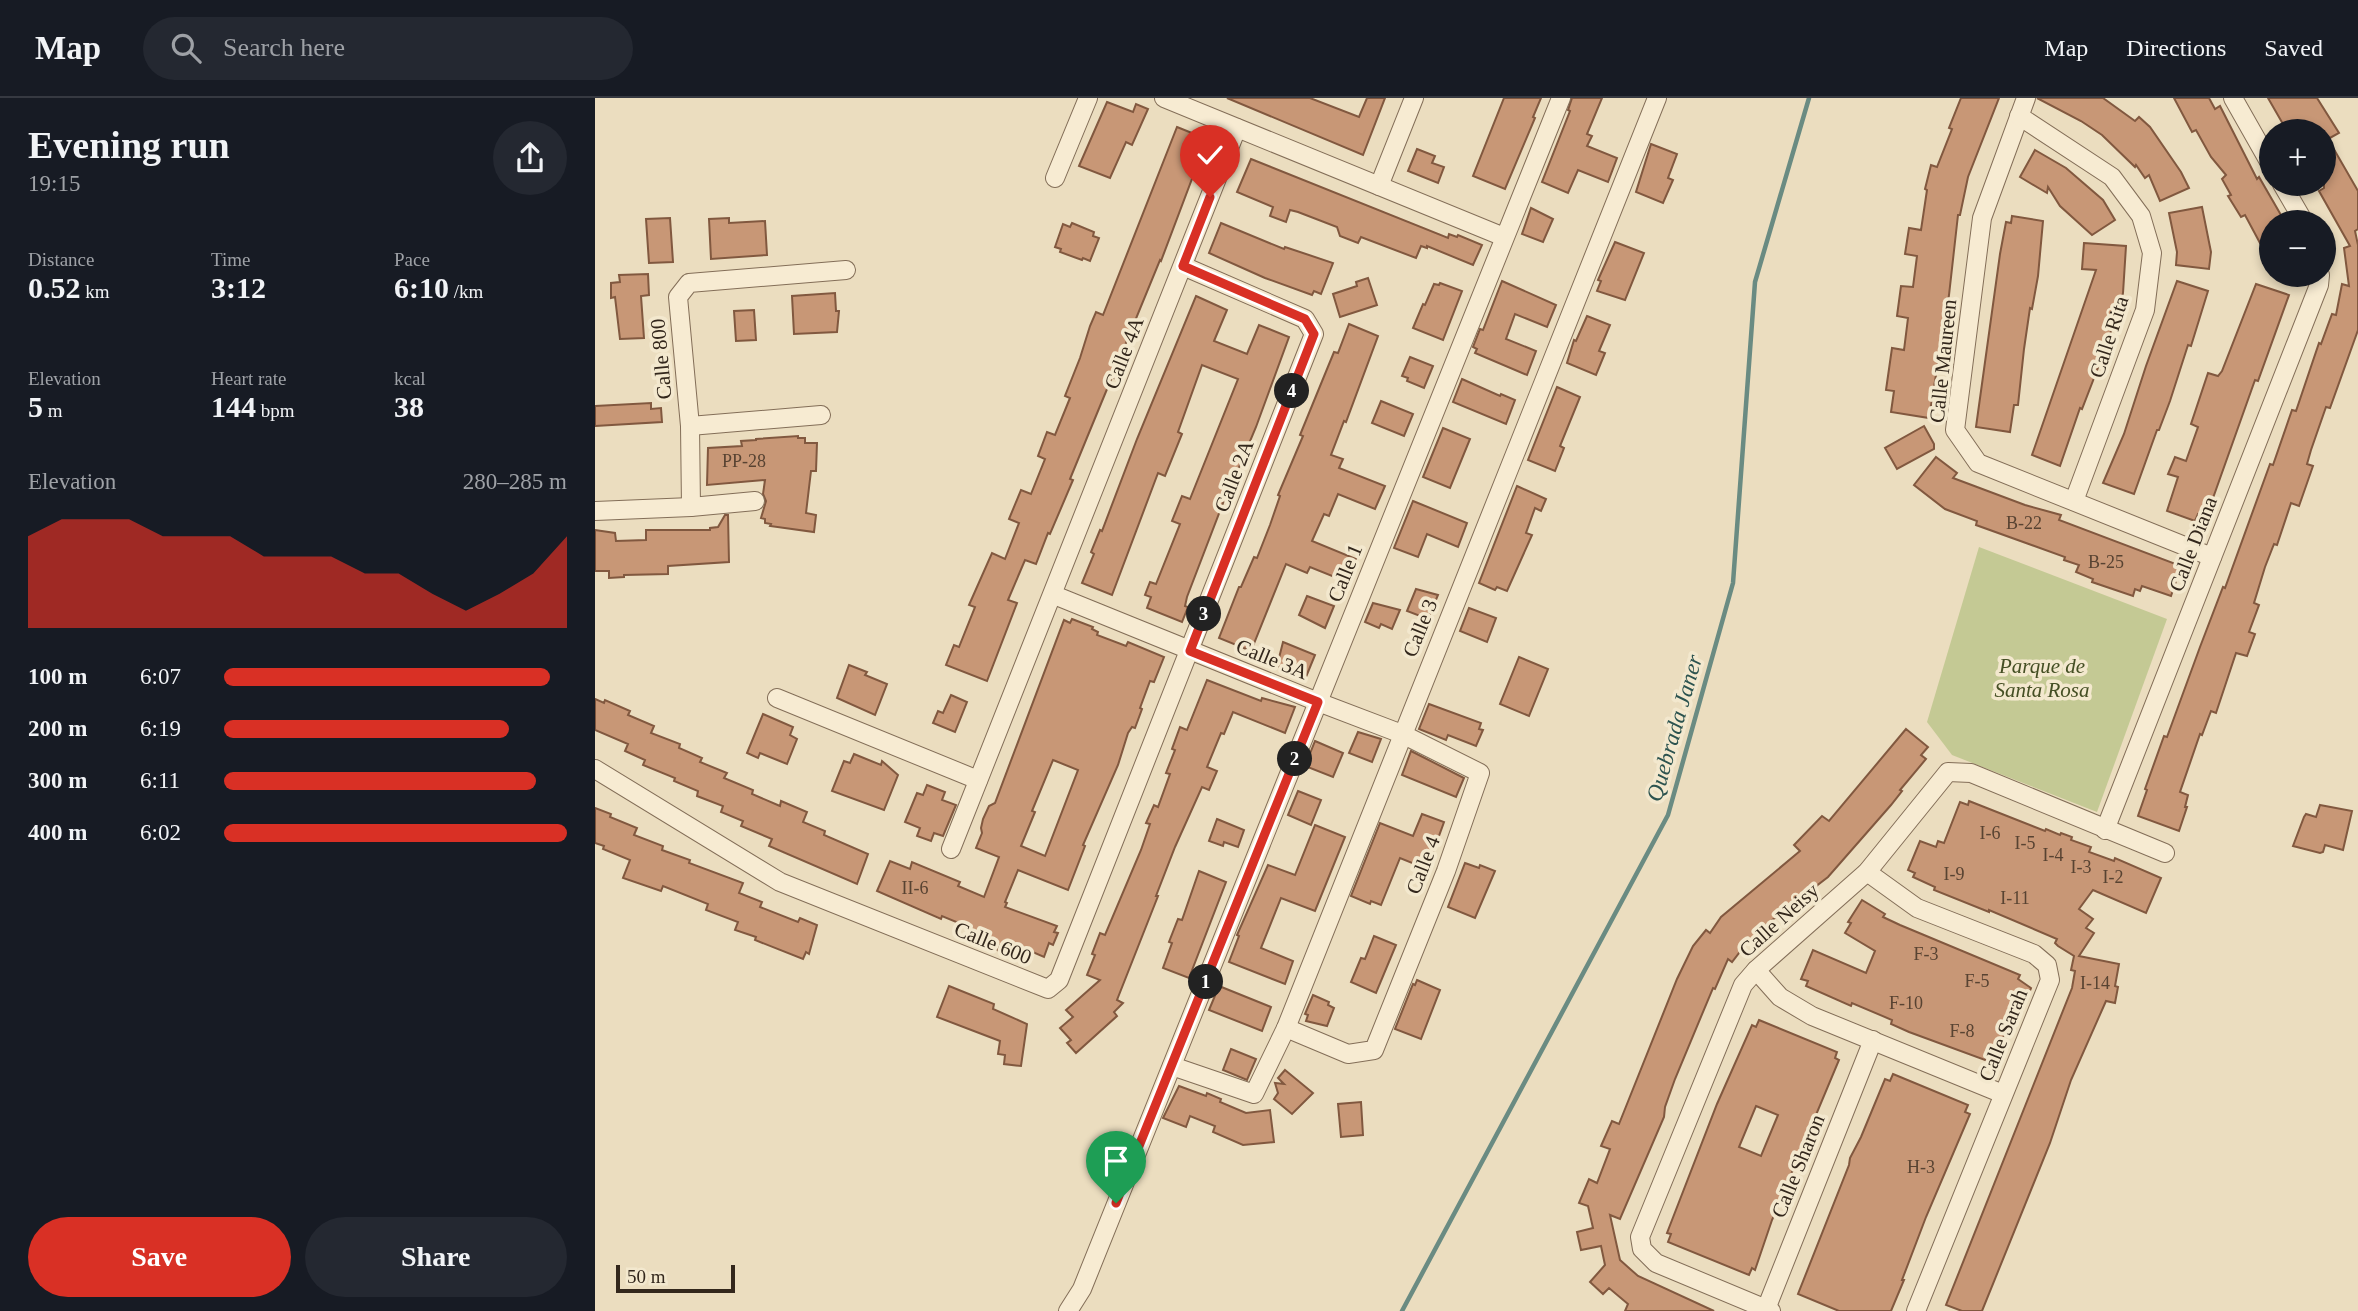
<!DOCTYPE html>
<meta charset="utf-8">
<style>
body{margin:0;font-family:Georgia,serif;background:#242831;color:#f1f3f6;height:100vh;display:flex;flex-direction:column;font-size:26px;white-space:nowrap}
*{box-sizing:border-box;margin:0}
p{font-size:23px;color:#9ea1a6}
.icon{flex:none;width:38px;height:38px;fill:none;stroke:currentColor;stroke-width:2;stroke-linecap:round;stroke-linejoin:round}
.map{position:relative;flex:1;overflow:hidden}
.details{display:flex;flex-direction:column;background:#171b24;width:595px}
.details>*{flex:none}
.buttons{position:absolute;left:1664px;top:21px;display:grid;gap:14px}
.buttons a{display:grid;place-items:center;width:77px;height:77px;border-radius:50%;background:#171b24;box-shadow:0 4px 10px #0003;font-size:35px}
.scale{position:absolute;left:21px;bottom:18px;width:119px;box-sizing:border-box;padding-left:7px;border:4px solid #33271c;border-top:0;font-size:19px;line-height:24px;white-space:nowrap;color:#33271c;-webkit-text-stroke:5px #f3e8ce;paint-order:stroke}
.pin{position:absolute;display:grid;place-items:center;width:60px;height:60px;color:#fff;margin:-72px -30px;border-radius:50% 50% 50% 0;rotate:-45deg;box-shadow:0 0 7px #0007}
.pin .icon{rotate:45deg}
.km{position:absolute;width:35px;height:35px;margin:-18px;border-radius:50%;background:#222;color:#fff;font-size:19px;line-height:35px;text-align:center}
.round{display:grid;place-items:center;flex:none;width:74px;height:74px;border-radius:37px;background:#242831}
.headline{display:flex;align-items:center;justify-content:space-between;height:119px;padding:0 28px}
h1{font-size:38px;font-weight:700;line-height:52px}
.figures{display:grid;grid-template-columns:repeat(3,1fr);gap:10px;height:119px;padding:7px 28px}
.figures div{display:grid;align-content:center}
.figures b{font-size:30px;font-weight:700}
.figures small{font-size:19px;font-weight:400}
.figures p{font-size:19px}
.chart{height:196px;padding:14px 28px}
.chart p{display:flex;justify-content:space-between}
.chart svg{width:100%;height:126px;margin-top:7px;fill:#d93025;opacity:.7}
.cta{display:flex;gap:14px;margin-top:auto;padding:14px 28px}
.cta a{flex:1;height:80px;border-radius:42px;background:#d93025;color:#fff;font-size:28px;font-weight:700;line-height:80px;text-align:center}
.cta a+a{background:#242831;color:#f1f3f6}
ul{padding:0 28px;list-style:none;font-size:23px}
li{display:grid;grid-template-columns:112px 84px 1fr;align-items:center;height:52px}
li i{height:18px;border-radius:9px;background:#d93025}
header{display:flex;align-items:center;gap:42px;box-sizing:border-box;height:98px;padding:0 35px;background:#171b24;border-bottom:2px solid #363941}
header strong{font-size:33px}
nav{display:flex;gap:38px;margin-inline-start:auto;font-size:24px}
.search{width:490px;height:63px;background:#242831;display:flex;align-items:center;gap:18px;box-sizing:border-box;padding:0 24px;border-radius:38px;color:#9ea1a6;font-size:26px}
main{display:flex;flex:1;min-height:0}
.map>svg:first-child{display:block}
.green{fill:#c4c994}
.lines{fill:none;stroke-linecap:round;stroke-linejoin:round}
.stream{stroke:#6a8b82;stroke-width:4.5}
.building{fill:#c89776;stroke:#81583f;stroke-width:2;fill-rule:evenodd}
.minor-casing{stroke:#836e58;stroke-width:20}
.minor{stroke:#f7ebd2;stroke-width:18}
.route-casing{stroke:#fff;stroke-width:14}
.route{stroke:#d93025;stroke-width:9}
.labels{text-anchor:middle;stroke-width:7;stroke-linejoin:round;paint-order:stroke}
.number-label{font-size:18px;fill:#584332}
.street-label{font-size:21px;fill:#33271c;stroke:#f3e8ce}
.park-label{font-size:21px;font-style:italic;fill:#454f24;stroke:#f3e8ce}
.water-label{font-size:23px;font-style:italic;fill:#2c534f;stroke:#f3e8ce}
</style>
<header>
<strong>Map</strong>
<div class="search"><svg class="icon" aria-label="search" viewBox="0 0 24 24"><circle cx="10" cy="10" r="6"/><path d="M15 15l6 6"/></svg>Search here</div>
<nav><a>Map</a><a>Directions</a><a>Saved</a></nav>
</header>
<main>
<section class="details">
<div class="headline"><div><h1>Evening run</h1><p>19:15</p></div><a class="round"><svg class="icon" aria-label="share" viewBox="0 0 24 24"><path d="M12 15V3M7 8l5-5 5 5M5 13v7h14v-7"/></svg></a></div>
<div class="figures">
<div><p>Distance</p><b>0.52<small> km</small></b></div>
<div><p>Time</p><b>3:12</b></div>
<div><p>Pace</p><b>6:10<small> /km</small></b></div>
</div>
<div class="figures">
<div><p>Elevation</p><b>5<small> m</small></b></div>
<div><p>Heart rate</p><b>144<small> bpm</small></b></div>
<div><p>kcal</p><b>38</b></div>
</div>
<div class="chart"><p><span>Elevation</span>280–285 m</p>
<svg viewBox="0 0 160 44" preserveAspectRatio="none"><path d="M0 44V12L10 6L20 6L30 6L40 12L50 12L60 12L70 19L80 19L90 19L100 25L110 25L120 32L130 38L140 32L150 25L160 12V44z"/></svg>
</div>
<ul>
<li><b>100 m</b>6:07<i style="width:95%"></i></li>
<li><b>200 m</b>6:19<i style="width:83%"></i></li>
<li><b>300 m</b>6:11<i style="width:91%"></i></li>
<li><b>400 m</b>6:02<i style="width:100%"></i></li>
</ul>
<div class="cta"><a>Save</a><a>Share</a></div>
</section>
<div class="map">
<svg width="1763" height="1213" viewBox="0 0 1763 1213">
<rect width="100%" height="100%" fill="#ebddbf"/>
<!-- green -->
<path class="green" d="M1384 449 1572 521 1502 714 1357 657 1332 624Z"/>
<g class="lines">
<!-- stream -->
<path class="stream" d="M807 1213 1073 717 1138 485 1160 184 1214 0"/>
</g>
<!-- building -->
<g class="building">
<path d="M632 0H715L764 19 772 0H790L768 57Z"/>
<path d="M909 0H946L938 19 940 20 910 91 878 78Z"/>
<path d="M977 0H1007L992 36 997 38 992 48 1022 60 1013 84 983 72 973 95 947 84 975 13 973 12Z"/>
<path d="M1366 0H1404L1373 79 1365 117H1363L1354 197 1334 320 1296 314 1299 293 1291 292 1297 250 1309 252 1313 220 1302 218 1306 188 1318 189 1322 158 1310 156 1314 130 1326 132 1332 92 1330 91 1336 67 1342 69 1357 31 1354 30Z"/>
<path d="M1442 0H1508L1540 23 1544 19 1555 29 1586 74 1594 90 1565 103 1554 77 1550 80 1541 67 1540 69 1507 37 1486 23Z"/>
<path d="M1579 0H1614L1620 11 1625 8 1662 81 1664 79 1690 124H1676V138L1665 145 1650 117 1646 119 1633 98 1636 97 1627 81 1631 77 1616 59 1601 32 1597 34Z"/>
<path d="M1673 0H1722L1744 35 1733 41 1763 93V131L1760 133 1763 147V232L1735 310 1731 309 1716 352 1712 366 1718 368 1704 408 1696 405 1682 447 1679 446 1670 469 1659 505 1664 507 1654 534 1660 536 1652 558 1641 555 1621 615 1616 613 1607 637 1605 636 1585 694 1593 697 1590 709H1592L1584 733 1543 718 1552 692 1550 691 1569 638 1572 639 1605 549 1628 489 1630 490 1675 366 1678 367 1697 312 1701 313 1724 245 1726 246 1737 216 1741 217 1747 186 1754 188 1749 150 1755 148 1724 93 1729 90V33H1692Z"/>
<path d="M512 4 538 14 541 6 553 11 537 47 531 44 515 80 484 68Z"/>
<path d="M582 29 612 41 566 163 565 162 526 257 528 258 519 280 517 279 491 342 475 381 478 382 455 436 453 435 441 466 430 462 413 502 422 505 392 583 351 567 359 547 364 549 380 509 374 507 397 455 410 461 424 425 414 421 426 392 436 396 450 361 443 358 452 334 460 337 475 300 470 298 485 260 495 228 501 214 508 217Z"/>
<path d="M1056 46 1082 56 1073 80 1078 82 1068 105 1041 94Z"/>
<path d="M822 51 840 58 837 65 849 69 843 85 813 73Z"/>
<path d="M1440 52 1471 70 1508 102 1520 122 1497 137 1465 108 1453 89 1452 95 1425 79Z"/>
<path d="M656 61 853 140 854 136 862 139 863 137 887 147 878 167 832 148V150L826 148 821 160 766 139 763 145 745 138 742 129 703 114 695 112 691 124 675 118 678 109 642 94Z"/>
<path d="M1607 109 1616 154 1614 171 1581 167 1582 154 1574 115Z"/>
<path d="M936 110 958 121 948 144 927 136Z"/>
<path d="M1417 118 1448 123 1443 178 1437 211 1435 210 1429 251 1423 307H1419L1415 334 1381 329 1405 156 1411 124 1416 125Z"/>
<path d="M75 120 78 164 54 165 51 121Z"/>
<path d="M134 120V125L170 123 172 157 116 161 114 121Z"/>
<path d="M477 125 499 134 498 138 504 140 495 163 488 160 487 162 465 154 466 151 460 149 468 126 475 129Z"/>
<path d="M626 125 689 151 690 149 738 165 726 196 719 193 717 197 670 180 614 155Z"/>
<path d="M1020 144 1049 155 1030 202 1002 193 1006 183 1003 182Z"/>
<path d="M1489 145 1531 148 1528 195 1511 249 1487 311 1485 310 1465 368 1437 357 1501 172 1487 171Z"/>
<path d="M53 176 54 197 46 198 49 240 25 241 20 199 16 200V185L25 184 24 177Z"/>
<path d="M773 180 782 207 745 219 738 196 762 188 761 184Z"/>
<path d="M907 183 961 207 952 229 920 216 911 241 941 253 932 277 880 255 882 251 878 249 885 231 888 232Z"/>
<path d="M1582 183 1613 193 1596 248 1593 247 1575 303 1564 332H1562L1539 396 1508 385 1529 336 1551 268Z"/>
<path d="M845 185 867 193 848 242 818 230 828 206 830 207 839 186 844 187Z"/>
<path d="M1661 186 1694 197 1663 283 1660 282 1618 400 1615 399 1608 418 1603 416 1600 423 1572 413 1583 379 1573 376 1580 359 1591 363 1603 329 1596 326 1613 275 1623 278 1627 273Z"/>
<path d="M240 195 241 213H244L242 234 199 236 197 198Z"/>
<path d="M601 198 632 212 619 243 652 256 664 227 694 239 661 329 640 379H638L592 499 590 508 593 509 587 524 552 510 556 499 550 497 555 484 561 486 585 426 577 423 587 398 595 401 643 281 607 267 583 334 587 336 570 378 563 375 517 497 487 485 499 456 496 454 505 432 507 433 542 341Z"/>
<path d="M159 212 161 242 141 243 139 213Z"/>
<path d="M992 218 1015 227 1004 253 1010 255 1001 277 972 265 979 242 981 243Z"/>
<path d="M754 226 783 238 751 324 749 323 736 357 748 361 744 370 790 388 780 411 743 396 734 418 729 416 717 443 761 461 752 484 715 469 712 475 691 466 656 553 624 540 644 489H646L659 459 662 460 675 427 685 398 683 397 708 338 705 337 739 254 743 255Z"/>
<path d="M815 259 838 268 829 290 812 283 813 280 807 278Z"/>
<path d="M867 281 905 298 906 296 920 302 911 326 858 304Z"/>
<path d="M962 289 985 299 965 348 969 350 960 373 933 362Z"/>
<path d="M786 303 818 316 809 338 777 325Z"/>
<path d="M56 305V311L66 310 67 324 0 328V308Z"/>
<path d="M1329 328 1339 346V351L1302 371 1290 350Z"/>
<path d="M848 330 875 341 855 390 828 379Z"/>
<path d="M203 338V340H210V345H222L221 373H216L211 415 221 417 219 434 175 428 176 426 170 425V421L166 420 171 403 168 396 170 382 112 387 113 350 147 348 146 343 161 342V341Z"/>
<path d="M1341 359 1362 375 1358 380 1430 407 1466 417 1464 422 1586 468 1576 498 1547 488 1545 493 1540 491 1538 498 1497 484 1498 481 1481 474 1484 467 1469 462 1470 459 1381 427 1382 423 1350 411 1319 387Z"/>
<path d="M922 388 951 401 946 413 940 410 931 435 937 437 912 493 902 489 900 492 884 485Z"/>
<path d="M818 403 872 425 863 449 832 436 823 459 799 450Z"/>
<path d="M130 417H133L134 464 73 468V476L29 477V479L14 480V473H0V432L20 435 21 443 51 442V432H115V430L123 429Z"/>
<path d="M821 491 843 497 833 521 812 513Z"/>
<path d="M712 498 739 508 730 530 704 517Z"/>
<path d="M778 505 805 512 797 531 786 526 784 530 770 524Z"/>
<path d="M874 510 901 520 892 544 865 533Z"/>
<path d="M477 521 498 529 497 531 503 534 502 537 531 548 533 544 569 559 559 584 555 583 545 610 547 611 540 630 537 629 533 635 523 667 488 747 490 748 473 792 423 772 410 804 412 805 410 809 462 828 459 834 463 835 458 847 454 845 449 859 424 848 419 859 402 852 404 847 374 835 376 830 347 818 346 821 282 793 295 763 315 771 317 764 365 784 363 788 389 799 404 759 381 750 387 735 386 730 388 721 394 708 400 705 469 522 475 525ZM458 662 483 672 450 758 426 748 440 714 437 713Z"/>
<path d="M688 544 720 557 711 579 682 568Z"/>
<path d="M924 559 953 571 934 618 905 606Z"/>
<path d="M254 567 272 574 270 577 292 586 280 617 242 600Z"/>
<path d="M612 582 666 603 667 600 700 609 690 635 638 614 629 636 626 635 612 669 622 673 614 692 607 689 580 749 561 798H563L522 902 528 905 519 914 522 918 481 955 472 945 476 942 465 930 478 919 471 912 505 882 492 877 500 857 497 856 505 835 510 837 546 752 555 726 551 725 559 707 563 709 575 676 571 675 580 652 577 651 585 629 592 632Z"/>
<path d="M356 597 372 604 360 634 338 625 343 613 348 615Z"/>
<path d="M0 601 9 605 10 602 35 613 33 617 59 628 56 635 85 646 84 650 107 660 105 664 132 675 129 680 158 692 157 696 185 708 186 703 212 714 208 724 230 733 229 737 273 756 262 786 174 748 177 741 146 728 148 723 126 714 128 708 102 698 103 693 79 683 80 680 48 667 50 662 30 653 33 646 0 632Z"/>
<path d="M834 606 886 625 884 631 888 632 881 648 853 637 851 642 824 631Z"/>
<path d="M168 616 198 629 195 637 202 641 192 666 165 655 163 660 152 655Z"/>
<path d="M1311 631 1333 649 1326 657 1331 661 1305 692 1307 693 1296 707 1233 779 1168 829 1170 831 1151 846 1137 864 1133 861 1120 891 1118 890 1080 981 1070 1009 1069 1019 1025 1121 1015 1117 1025 1162 1043 1178 1119 1213H1030L1033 1206 1014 1190 1008 1196 995 1184 1010 1167 1006 1148 986 1152 982 1134 998 1130 993 1108 984 1105 994 1081 1002 1085 1015 1051 1006 1048 1017 1023 1024 1026 1082 881 1098 848 1111 832 1115 835 1126 819 1205 753 1199 747 1227 718 1234 723Z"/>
<path d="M763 634 786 641 777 664 754 655Z"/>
<path d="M720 643 748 655 738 679 710 668Z"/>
<path d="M816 653 869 680 861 699 807 677Z"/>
<path d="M259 656 286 667 287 663 303 677 289 712 237 693 249 663 255 665Z"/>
<path d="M332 687 350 694 347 702 361 707 348 738 339 735 336 743 322 738 325 730 310 724 322 695 328 697Z"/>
<path d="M703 693 726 702 716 727 693 717Z"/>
<path d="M1374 703 1450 733 1451 731 1465 737 1466 735 1477 739 1476 742 1496 749 1494 754 1519 763 1520 760 1566 780 1551 815 1498 792 1484 811 1498 821 1491 830 1499 835 1484 858 1524 866 1520 888 1523 889 1520 905 1511 903 1476 982 1455 1045 1387 1213H1367L1351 1207 1477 890 1480 873 1476 872 1479 858 1463 848 1460 845 1462 841 1394 812V814L1339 792 1340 789 1318 779 1320 775 1313 772 1325 743 1341 749 1343 743 1349 745 1365 704 1373 707Z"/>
<path d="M1725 707 1757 713 1748 752 1730 747 1728 754 1725 755 1698 748 1709 719 1711 716 1721 719Z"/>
<path d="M0 710 16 716 15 719 42 730 39 737 68 748 67 752 95 762 94 765 148 785 144 795 167 804 165 809 203 824 205 820 222 827 214 856 211 854 208 861 160 842 161 839 140 832 143 824 111 812 113 806 68 788 66 793 28 780 35 762 8 751 9 748 0 745Z"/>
<path d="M827 716 849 724 832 771 805 760 786 807 776 803 775 806 756 798 785 725 818 738Z"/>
<path d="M622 721 649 732 643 749 629 744 628 748 614 743Z"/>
<path d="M720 727 750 739 720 813 686 800 666 850 698 863 690 886 634 864 644 838 642 837 673 767 700 777Z"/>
<path d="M870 765 884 770 885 767 900 773 880 820 853 809Z"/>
<path d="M604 773 631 784 594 880 568 870 577 845 574 844 583 821 587 822Z"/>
<path d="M1267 802 1290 816 1288 819 1305 827 1425 877 1423 881 1436 890 1431 903 1424 900 1399 962 1391 959 1390 962 1314 934 1296 926 1297 922 1257 905 1256 908 1211 888 1213 883 1206 881 1218 852 1271 875 1280 853 1250 835 1256 825 1253 824Z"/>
<path d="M779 838 801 847 781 895 756 884 766 860 770 861Z"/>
<path d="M822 882 845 892 826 941 800 931 818 886 820 887Z"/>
<path d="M354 888 399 906 398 911 432 926 426 968 409 966 410 957 403 956 405 943 342 919Z"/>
<path d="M624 888 676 909 667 933 614 912Z"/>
<path d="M718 897 734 904 733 907 739 910 732 928 711 923 713 917 710 916Z"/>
<path d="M1164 922 1242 954 1240 960 1244 962 1177 1122 1160 1172 1157 1170 1154 1177 1073 1144 1076 1136 1072 1135 1122 1006 1157 927 1161 929ZM1161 1008 1183 1017 1166 1058 1144 1049Z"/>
<path d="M636 951 661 961 652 982 628 972Z"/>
<path d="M690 972 718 995 697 1016 679 1001 683 995 680 985 689 986 683 980Z"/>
<path d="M1298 976 1373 1007 1370 1014 1375 1016 1331 1119 1307 1182H1309L1296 1213H1244L1203 1196 1254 1067 1255 1060 1266 1039 1290 981 1295 983Z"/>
<path d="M584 988 611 998 612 995 626 1001 625 1004 651 1015 675 1012 679 1044 648 1047 618 1034 620 1028 595 1018 591 1029 568 1020Z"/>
<path d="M766 1004 768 1037 746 1039 743 1006Z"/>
</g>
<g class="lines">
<!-- minor casing -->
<g class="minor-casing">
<g id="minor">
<path d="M569 0 909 139"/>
<path d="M1431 0 1387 120 1360 332 1383 365 1617 459"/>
<path d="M1638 0 1676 67"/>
<path d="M1424 18 1517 79 1546 118 1557 155 1550 212 1479 403"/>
<path d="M460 80 493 0"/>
<path d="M1687 86 1709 124"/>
<path d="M784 88 819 0"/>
<path d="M95 328 226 317"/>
<path d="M96 409 95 328 83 199 94 185 251 172"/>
<path d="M0 413 96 409 160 403"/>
<path d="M459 497 723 604 807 636 885 675 851 773 779 952 753 956 691 930"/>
<path d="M182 600 383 682"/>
<path d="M0 671 185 784 453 891 464 882 719 236 710 221 588 168"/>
<path d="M1510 732 1724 187 1725 177"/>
<path d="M356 751 642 30"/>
<path d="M1272 774 1322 810 1439 856 1452 867 1455 882 1321 1213"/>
<path d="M1161 872 1185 899 1217 918 1408 996"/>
<path d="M577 968 659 996 691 930 1062 0"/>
<path d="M1171 1211 1278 942"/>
<path d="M473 1213 487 1191 966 0"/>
<path d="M1176 1213 1061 1165 1047 1151 1045 1139 1148 887 1161 872 1272 774 1353 674 1376 675 1570 755"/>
</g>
</g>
<!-- minor -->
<use href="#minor" class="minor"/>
</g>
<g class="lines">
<!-- route casing -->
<g class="route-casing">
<path id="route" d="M521 1105 723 604 595 553 719 236 710 221 588 168 615 99"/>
</g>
<!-- route -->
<use href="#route" class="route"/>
</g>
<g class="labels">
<!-- number labels -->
<g class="number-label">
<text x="149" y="369">PP-28</text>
<text x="1429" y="431">B-22</text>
<text x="1511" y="470">B-25</text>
<text x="1395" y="741">I-6</text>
<text x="1430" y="751">I-5</text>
<text x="1458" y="763">I-4</text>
<text x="1486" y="775">I-3</text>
<text x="1359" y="782">I-9</text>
<text x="1518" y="785">I-2</text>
<text x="320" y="796">II-6</text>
<text x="1420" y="806">I-11</text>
<text x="1331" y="862">F-3</text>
<text x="1382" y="889">F-5</text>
<text x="1500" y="891">I-14</text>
<text x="1311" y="911">F-10</text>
<text x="1367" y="939">F-8</text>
<text x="1326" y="1075">H-3</text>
</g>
<!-- street labels -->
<g class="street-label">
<text transform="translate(1514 239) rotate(-72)" y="7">Calle Rita</text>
<text transform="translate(529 255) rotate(-69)" y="7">Calle 4A</text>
<text transform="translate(66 261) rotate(-95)" y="7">Calle 800</text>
<text transform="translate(1348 263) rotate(-84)" y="7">Calle Maureen</text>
<text transform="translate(639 378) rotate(-69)" y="7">Calle 2A</text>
<text transform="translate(1598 446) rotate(-69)" y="7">Calle Diana</text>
<text transform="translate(750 475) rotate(-68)" y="7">Calle 1</text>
<text transform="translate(825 530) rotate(-68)" y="7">Calle 3</text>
<text transform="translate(677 561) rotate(22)" y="7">Calle 3A</text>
<text transform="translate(828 767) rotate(-69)" y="7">Calle 4</text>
<text transform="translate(1184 822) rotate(-42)" y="7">Calle Neisy</text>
<text transform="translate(398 845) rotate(22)" y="7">Calle 600</text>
<text transform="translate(1408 937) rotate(-68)" y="7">Calle Sarah</text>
<text transform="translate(1203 1068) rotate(-68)" y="7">Calle Sharon</text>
</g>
<!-- park labels -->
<g class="park-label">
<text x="1447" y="575">Parque de<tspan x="1447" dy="24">Santa Rosa</tspan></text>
</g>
<!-- water labels -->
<g class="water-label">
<text transform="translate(1079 630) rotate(-74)" y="8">Quebrada Janer</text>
</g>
</g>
</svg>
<div class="buttons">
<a>+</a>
<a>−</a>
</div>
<div class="scale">50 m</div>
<div class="pin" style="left:521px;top:1105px;background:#1e9e55"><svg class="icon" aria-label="arrive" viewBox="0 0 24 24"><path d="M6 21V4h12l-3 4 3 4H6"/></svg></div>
<div class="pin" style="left:615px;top:99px;background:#d93025"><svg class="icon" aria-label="check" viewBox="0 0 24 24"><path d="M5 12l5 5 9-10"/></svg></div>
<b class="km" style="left:611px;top:884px">1</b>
<b class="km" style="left:700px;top:661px">2</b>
<b class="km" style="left:609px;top:516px">3</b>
<b class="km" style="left:697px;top:293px">4</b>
</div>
</main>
